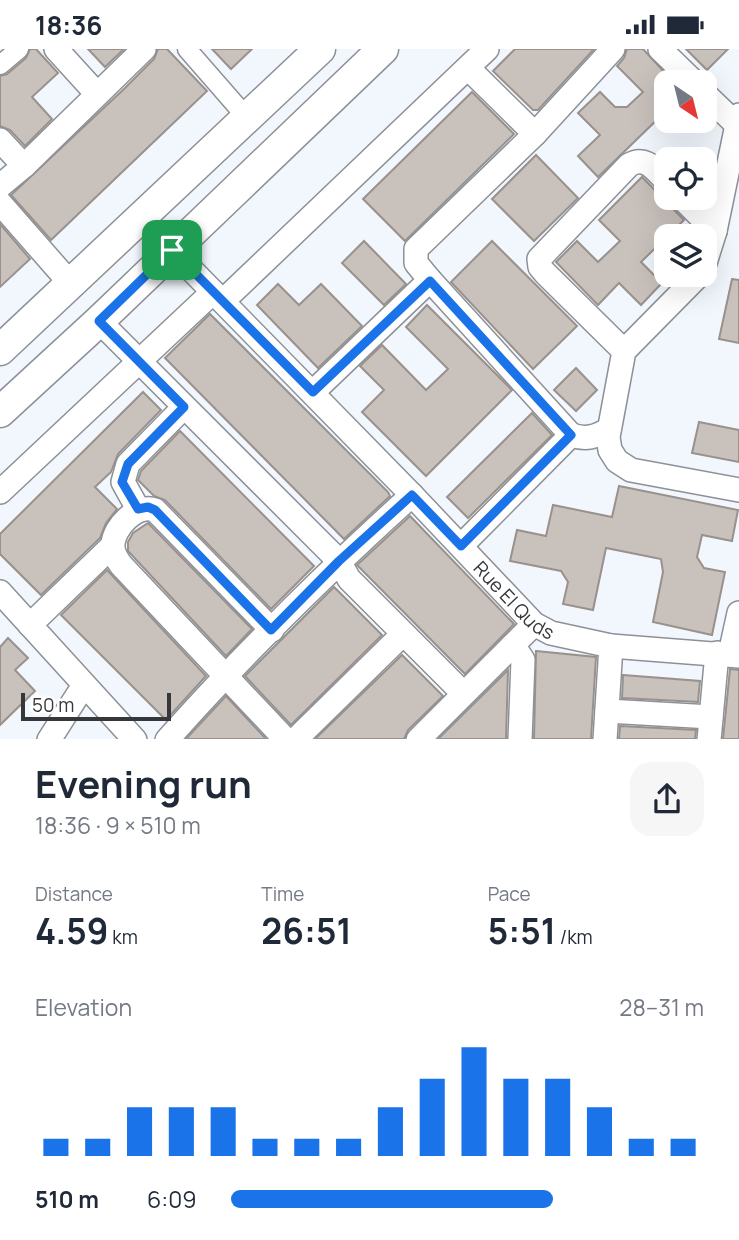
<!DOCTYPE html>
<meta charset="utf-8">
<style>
body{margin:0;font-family:Manrope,sans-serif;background:#f6f6f7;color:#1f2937;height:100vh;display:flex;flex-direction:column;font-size:26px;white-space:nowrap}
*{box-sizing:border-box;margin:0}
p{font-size:23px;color:#747a83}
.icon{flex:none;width:38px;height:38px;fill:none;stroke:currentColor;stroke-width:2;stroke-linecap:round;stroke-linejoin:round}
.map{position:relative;height:690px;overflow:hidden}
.side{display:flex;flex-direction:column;background:#fff;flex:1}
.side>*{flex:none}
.needle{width:46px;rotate:145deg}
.fabs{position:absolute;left:654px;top:21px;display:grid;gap:14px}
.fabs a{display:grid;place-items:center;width:63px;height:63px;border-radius:14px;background:#fff;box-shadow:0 7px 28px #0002;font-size:35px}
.scale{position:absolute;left:21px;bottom:18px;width:150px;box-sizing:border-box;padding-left:7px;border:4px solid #35373a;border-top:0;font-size:19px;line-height:24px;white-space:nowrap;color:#35373a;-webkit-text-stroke:5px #fff;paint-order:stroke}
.pin{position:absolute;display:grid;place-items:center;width:60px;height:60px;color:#fff;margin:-30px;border-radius:14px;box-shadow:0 4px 10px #0006}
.round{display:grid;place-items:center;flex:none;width:74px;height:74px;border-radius:21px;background:#f6f6f7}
.head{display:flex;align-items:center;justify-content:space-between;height:119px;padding:0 35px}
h1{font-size:38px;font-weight:700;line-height:52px}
.figures{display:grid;grid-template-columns:repeat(3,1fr);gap:10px;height:119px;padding:7px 35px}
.figures div{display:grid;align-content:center}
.figures b{font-size:35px;font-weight:700}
.figures small{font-size:19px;font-weight:400}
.figures p{font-size:19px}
.chart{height:196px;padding:14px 35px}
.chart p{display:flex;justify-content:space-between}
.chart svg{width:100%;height:126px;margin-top:7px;stroke:#1a73e8;stroke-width:6}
ul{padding:0 35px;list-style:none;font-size:23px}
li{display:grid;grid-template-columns:112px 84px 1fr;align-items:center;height:52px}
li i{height:18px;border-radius:9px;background:#1a73e8}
.status{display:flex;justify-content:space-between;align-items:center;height:49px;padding:0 35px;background:#fff;direction:ltr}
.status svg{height:19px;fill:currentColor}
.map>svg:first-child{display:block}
.building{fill:#c9c1bc;stroke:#98918c;stroke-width:2}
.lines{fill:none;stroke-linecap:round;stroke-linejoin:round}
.pedestrian-casing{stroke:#8d9197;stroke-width:21}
.minor-casing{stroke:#8d9197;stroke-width:26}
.tertiary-casing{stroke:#8d9197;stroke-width:33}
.pedestrian{stroke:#fff;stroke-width:18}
.minor{stroke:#fff;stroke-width:23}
.tertiary{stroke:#fff;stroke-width:30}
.route-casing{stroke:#fff;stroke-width:14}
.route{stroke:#1a73e8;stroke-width:9}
.labels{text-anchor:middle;stroke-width:5;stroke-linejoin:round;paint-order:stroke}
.street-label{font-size:19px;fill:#35373a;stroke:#fff}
</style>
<div class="status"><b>18:36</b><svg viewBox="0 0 49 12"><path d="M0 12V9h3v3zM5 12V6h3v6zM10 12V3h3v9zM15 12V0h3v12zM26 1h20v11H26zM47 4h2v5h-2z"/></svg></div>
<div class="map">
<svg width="739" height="691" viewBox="0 0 739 691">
<rect width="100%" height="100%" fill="#f2f7fe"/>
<!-- building -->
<g class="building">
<path d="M30 0H36L58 24 32 48 52 70 25 97 10 81 0 77V27L7 25 26 9Z"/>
<path d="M88 0H124L105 18Z"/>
<path d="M158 0H167L207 42 51 191 11 146 125 39 154 10Z"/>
<path d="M212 0H252L231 20Z"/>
<path d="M515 0H594L538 61H533L493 22Z"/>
<path d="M627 0H643L667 26V61L598 128 578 107 600 86 578 64 600 43 615 58H627L643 43 617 17 624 9Z"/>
<path d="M686 0H728L707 21Z"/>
<path d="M472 43 514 85 405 192 363 150Z"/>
<path d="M536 106 578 149 534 192 492 150Z"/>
<path d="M642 128 684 171 641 213 662 234 641 256 619 234 598 256 556 213 577 192 598 213 620 192 599 171Z"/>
<path d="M0 175 30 210 0 238Z"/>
<path d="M364 192 406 235 384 256 342 214Z"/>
<path d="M492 192 577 277 533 320 451 233Z"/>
<path d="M732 230 739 231V294L719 290Z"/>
<path d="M278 235 299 256 321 235 362 277 318 319 257 256Z"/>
<path d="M427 256 512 341 426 427 362 363 384 341 360 317 382 296 426 341 448 320 406 278Z"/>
<path d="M210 265 388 443 390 447 344 490 165 309Z"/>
<path d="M576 319 597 341 576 362 554 341Z"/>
<path d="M143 343 161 361 118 405 111 423 95 438 117 460 106 474 100 489 41 546 0 505V485Z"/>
<path d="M532 364 552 386 468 469 447 448Z"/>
<path d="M699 373 739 381V413L692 404Z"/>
<path d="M180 382 314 517 271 560 165 451 154 447 138 431 141 422Z"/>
<path d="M619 437 738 461 732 492 702 486 697 508 704 519 725 523 712 586 653 573 663 523 661 510 606 499 593 561 563 555 568 533 561 522 510 512 517 481 546 487 553 456 612 468Z"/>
<path d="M410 467 514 575 465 625 357 516Z"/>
<path d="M148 474 252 580 226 607 128 502V493L133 484Z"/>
<path d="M107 521 206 627 166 671 61 566Z"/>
<path d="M334 538 382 586 291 676 245 627Z"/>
<path d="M8 589 28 609 15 621 35 642 0 676V598Z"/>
<path d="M536 602 596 608 591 690H534Z"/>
<path d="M402 606 443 647 408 681 404 690H315Z"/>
<path d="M730 620 739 621V690H723Z"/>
<path d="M508 621 506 690H438Z"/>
<path d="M623 626 700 632 698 653 622 649Z"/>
<path d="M226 647 266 690H186Z"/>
<path d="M620 677 696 681 695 690H619Z"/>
</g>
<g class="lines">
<!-- pedestrian casing -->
<g class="pedestrian-casing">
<g id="pedestrian">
<path d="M187 0 248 70"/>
<path d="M0 16 19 0"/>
</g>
</g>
<!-- minor casing -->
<g class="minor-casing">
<g id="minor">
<path d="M56 0 97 45"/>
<path d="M660 0 694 33"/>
<path d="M468 19 535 85"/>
<path d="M705 45 737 76"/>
<path d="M0 91 24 117"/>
<path d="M0 137 24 117 144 0"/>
<path d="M682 149 715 182"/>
<path d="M0 154 70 234"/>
<path id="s1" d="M172 201 412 446 534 575 551 584 611 597 739 607"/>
<path d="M705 214 715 182 739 66"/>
<path d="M699 226 624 302 608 388 610 401 617 412 631 421 739 441"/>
<path d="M430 231 571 386"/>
<path d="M223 252 487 0"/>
<path d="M99 272 339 512 349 530 463 644"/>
<path d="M624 302 545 224 540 218 539 210 629 116C646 106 655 121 667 133"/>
<path d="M313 343 430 231 416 214V200L535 85 613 0"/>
<path d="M0 443 213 243"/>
<path d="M138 460 123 433 128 415 184 358"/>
<path d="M461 497 571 386C586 391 596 388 609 380"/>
<path d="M0 543 135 691"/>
<path d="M30 576 112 497"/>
<path d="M272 581 155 461C137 454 114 478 113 495 112 503 116 509 121 516L286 691"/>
<path d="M513 596 523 611 520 691"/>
<path d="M730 605 739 564"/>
<path d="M607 662 711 668"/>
<path d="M49 691 84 636"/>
<path d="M167 691C244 604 327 523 412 446"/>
<path d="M295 691 403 585"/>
<path d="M418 691 534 575"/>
<path d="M605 691 611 597"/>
<path d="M709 691 717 604"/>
</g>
</g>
<!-- tertiary casing -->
<g class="tertiary-casing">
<g id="tertiary">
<path d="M0 301 320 0"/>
<path d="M0 363 99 272 383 0"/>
</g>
</g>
<!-- pedestrian -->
<use href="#pedestrian" class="pedestrian"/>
<!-- minor -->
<use href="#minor" class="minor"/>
<!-- tertiary -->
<use href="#tertiary" class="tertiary"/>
</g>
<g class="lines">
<!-- route casing -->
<g class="route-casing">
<path id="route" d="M172 201 313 343 430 232 571 386 461 497 412 446 339 512 271 581 155 461 148 458 138 460 122 433 128 415 184 358 99 272Z"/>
</g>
<!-- route -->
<use href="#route" class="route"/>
</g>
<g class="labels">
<!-- street labels -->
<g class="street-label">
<text dy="7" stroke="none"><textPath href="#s1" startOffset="490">Rue El Quds</textPath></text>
</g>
</g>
</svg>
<div class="fabs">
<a><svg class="needle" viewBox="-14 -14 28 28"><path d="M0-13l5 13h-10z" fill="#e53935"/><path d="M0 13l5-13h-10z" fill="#747a83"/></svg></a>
<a><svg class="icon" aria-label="locate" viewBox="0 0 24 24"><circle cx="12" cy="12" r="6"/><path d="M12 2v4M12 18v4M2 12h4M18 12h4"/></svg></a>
<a><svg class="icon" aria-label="layers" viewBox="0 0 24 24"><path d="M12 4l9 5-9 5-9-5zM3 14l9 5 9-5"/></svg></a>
</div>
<div class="scale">50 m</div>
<div class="pin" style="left:172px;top:201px;background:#1e9e55"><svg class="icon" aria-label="arrive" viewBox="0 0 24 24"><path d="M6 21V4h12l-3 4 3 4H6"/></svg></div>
</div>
<section class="side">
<div class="head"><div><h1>Evening run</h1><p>18:36 · 9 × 510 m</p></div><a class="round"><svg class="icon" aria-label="share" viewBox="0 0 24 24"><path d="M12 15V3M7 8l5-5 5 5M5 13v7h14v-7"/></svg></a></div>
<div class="figures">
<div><p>Distance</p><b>4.59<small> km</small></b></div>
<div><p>Time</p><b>26:51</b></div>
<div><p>Pace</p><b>5:51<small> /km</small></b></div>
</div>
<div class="chart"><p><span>Elevation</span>28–31 m</p>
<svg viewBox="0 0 160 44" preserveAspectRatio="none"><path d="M5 44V38M15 44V38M25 44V27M35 44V27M45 44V27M55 44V38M65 44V38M75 44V38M85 44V27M95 44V17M105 44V6M115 44V17M125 44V17M135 44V27M145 44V38M155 44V38"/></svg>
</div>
<ul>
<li><b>510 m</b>6:09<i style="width:68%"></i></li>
</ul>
</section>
